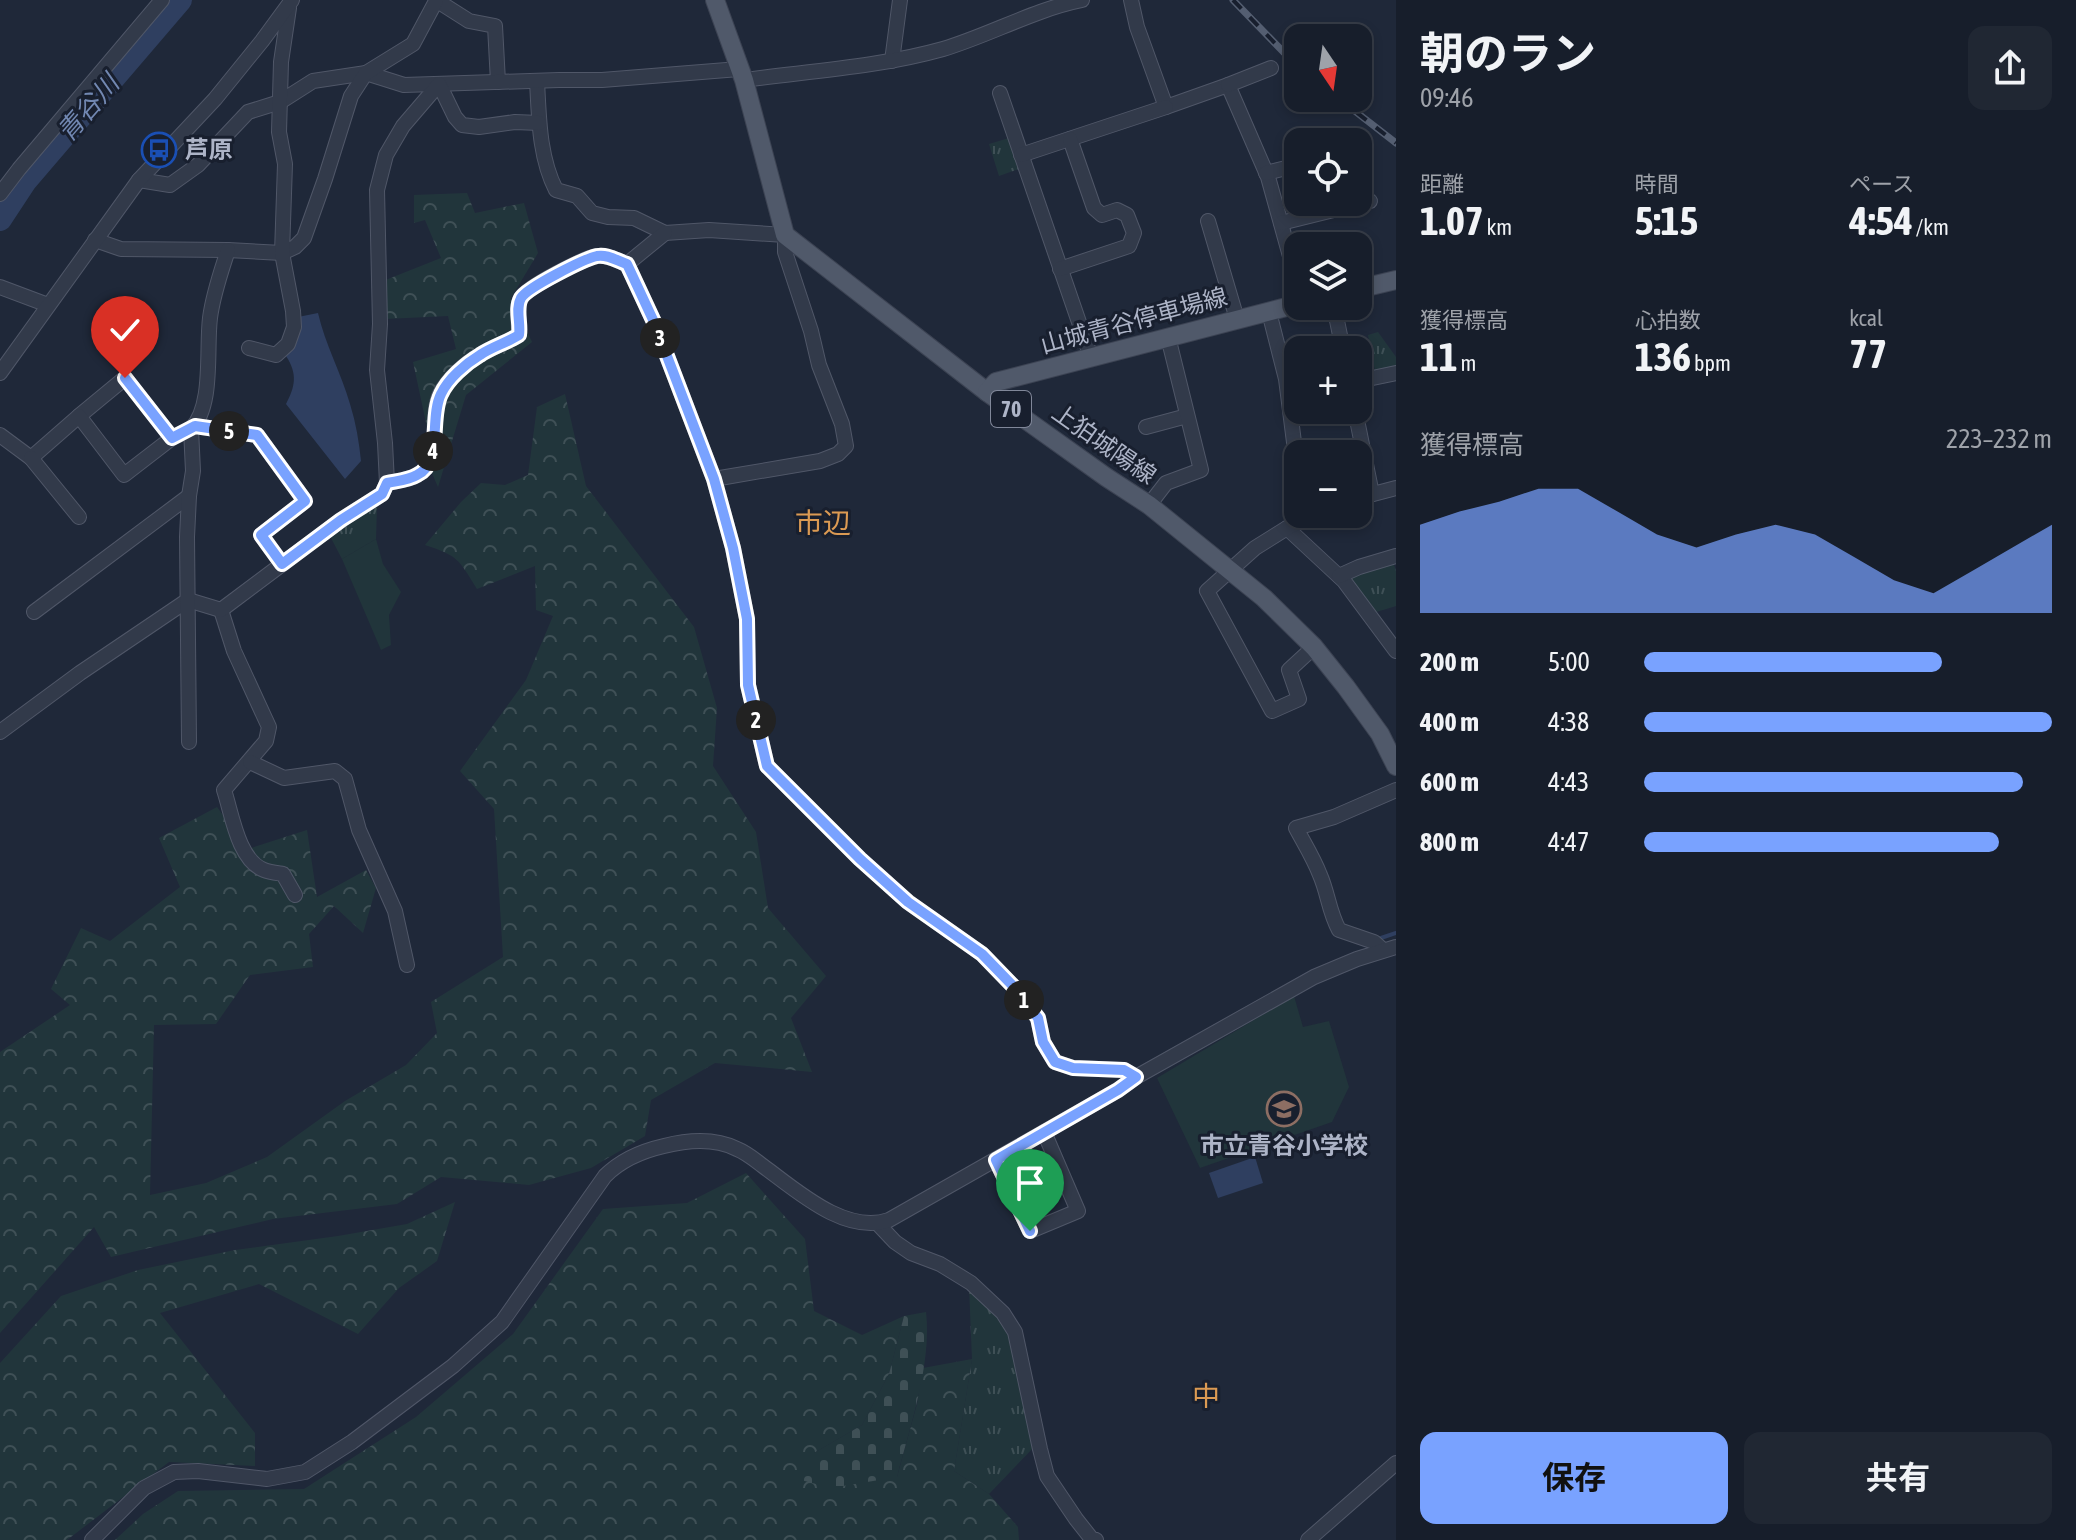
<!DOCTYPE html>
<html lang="ja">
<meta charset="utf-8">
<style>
body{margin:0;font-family:"Asap Condensed","Noto Sans JP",sans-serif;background:#202733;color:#f1f3f6;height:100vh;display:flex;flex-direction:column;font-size:30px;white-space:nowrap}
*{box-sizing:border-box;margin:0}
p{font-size:26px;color:#9ea2a9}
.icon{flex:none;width:44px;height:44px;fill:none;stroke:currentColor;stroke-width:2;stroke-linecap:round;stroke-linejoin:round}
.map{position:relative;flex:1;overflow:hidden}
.side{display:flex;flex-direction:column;background:#171e2b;width:680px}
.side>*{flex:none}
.needle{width:52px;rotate:167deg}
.controls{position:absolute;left:1284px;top:24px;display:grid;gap:16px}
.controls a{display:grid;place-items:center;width:88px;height:88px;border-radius:16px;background:#171e2b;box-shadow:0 4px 12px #0003,0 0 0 2px #363c47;font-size:40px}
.pin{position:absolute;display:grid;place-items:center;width:68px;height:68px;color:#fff;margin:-82px -34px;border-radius:50% 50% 50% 0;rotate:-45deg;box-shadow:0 0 8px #0007}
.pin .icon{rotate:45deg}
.km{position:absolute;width:40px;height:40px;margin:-20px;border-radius:50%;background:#222;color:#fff;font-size:22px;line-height:40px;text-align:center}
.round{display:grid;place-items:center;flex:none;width:84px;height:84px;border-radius:16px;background:#202733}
.summary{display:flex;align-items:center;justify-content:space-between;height:136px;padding:0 24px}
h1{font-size:44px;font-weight:700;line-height:60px}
.stats{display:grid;grid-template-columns:repeat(3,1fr);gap:12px;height:136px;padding:8px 24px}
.stats div{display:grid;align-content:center}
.stats b{font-size:40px;font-weight:700}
.stats small{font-size:22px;font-weight:400}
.stats p{font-size:22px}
.chart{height:224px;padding:16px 24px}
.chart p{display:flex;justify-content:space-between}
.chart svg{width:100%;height:144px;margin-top:8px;fill:#79a2ff;opacity:.7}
.cta{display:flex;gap:16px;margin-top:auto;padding:16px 24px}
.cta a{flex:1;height:92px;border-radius:16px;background:#79a2ff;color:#111;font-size:32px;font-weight:700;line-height:92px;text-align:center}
.cta a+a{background:#202733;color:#f1f3f6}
ul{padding:0 24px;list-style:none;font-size:26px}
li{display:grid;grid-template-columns:128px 96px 1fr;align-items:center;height:60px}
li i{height:20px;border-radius:10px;background:#79a2ff}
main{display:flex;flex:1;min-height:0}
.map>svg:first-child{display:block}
.grass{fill:url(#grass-tufts)}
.forest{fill:url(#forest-crowns)}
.cemetery{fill:url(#cemetery-stones)}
.pitch{fill:#21353b}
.water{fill:#2f3f60}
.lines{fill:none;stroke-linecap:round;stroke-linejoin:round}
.stream{stroke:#2f3f60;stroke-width:4}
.river{stroke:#2f3f60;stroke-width:24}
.minor-casing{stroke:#505768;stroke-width:16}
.major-casing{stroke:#3c4353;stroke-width:20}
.minor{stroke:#323a4a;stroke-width:14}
.major{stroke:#50596a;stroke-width:18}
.rail-casing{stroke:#545e71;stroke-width:7}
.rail{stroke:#181f2e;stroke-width:4;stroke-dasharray:12;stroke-linecap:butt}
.route-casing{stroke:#fff;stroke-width:16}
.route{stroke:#79a2ff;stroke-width:10}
.labels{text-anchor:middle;stroke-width:6;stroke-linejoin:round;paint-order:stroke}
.shield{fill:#181f2e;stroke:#808799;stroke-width:2}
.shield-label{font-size:22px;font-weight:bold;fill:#adb4c7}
.poi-label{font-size:24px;font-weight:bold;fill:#adb4c7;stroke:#181f2e;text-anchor:start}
.street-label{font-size:24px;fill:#adb4c7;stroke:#181f2e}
.water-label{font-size:26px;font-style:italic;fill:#7288b2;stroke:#181f2e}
.quarter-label{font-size:28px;fill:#db9a53;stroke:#181f2e}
</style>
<main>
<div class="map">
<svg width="1396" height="1540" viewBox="0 0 1396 1540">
<defs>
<pattern id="grass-tufts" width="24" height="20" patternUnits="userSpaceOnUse" patternTransform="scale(2)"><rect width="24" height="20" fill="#21353b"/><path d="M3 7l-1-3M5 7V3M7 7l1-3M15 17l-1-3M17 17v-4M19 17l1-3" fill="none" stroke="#3f5056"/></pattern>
<pattern id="forest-crowns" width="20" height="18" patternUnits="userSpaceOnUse" patternTransform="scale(2)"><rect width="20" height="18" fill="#21353b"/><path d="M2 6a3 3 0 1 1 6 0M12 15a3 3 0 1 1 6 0" fill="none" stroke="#3f5056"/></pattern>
<pattern id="cemetery-stones" width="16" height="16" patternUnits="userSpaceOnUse" patternTransform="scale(2)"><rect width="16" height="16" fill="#21353b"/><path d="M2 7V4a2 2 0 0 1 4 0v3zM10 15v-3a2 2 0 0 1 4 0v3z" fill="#3f5056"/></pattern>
</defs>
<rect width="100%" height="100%" fill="#1f2839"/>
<!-- grass -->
<g class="grass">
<path d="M1009 138 1019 169 999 176 989 144Z"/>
<path d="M1378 332 1396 357V367L1375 371 1368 335Z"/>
<path d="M377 505 376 539 342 559 330 536Z"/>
<path d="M1393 562 1396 571V606L1373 613 1345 578Z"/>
<path d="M969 1286 1000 1316 1012 1338 1035 1446 989 1494 954 1471 972 1359Z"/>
</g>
<!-- forest -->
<g class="forest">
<path d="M467 193 475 213 524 203 538 253 511 298 532 342 466 395 438 487 425 457 428 432 413 362 456 349 448 316 385 319 383 281 441 258 425 220 414 223V195Z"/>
<path d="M565 394 586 486 694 627 717 708 713 766 756 832 768 908 826 976 791 1018 812 1072 715 1063 651 1100 645 1136 591 1168 529 1185 441 1177 397 1204 273 1219 111 1257 94 1227 0 1333V1052L70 1005 51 989 81 928 110 941 180 887 159 838 217 807 248 849 307 830 317 897 366 870 376 888 363 933 334 906 309 934 313 967 250 975 216 1024 154 1025 150 1195 206 1183 267 1157 345 1101 406 1065 437 1033 431 1002 503 957 494 809 460 771 526 680 553 616 536 610 535 566 477 589C459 560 459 556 425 545L461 502 481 483 505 485 528 475 537 407Z"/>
<path d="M746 1173 805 1239 814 1311 862 1335 904 1316 889 1374 862 1425 814 1453 897 1477 917 1404 923 1368 972 1359 954 1471 989 1494 1018 1527 1019 1540H115L143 1514 178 1491 304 1489 416 1417 513 1334 603 1209 687 1203Z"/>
<path d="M455 1202 437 1261 399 1288 358 1334 259 1284 160 1313 255 1433V1466L169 1462 67 1540H0V1363L61 1296 138 1270 235 1250 338 1236 407 1224Z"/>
</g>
<!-- cemetery -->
<path class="cemetery" d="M926 1312C932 1363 910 1427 897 1477L831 1488 801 1480 814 1453 862 1425 889 1374 904 1316Z"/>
<!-- pitch -->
<g class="pitch">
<path d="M376 539 383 564 401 592 389 615 391 645 381 650 342 559Z"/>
<path d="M1294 996 1303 1027 1329 1021 1349 1087 1332 1122 1200 1168 1157 1078Z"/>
</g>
<!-- water -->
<g class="water">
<path d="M318 313C325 344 341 373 350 404 356 423 359 442 361 461L345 479 286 404C295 387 298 374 286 356L295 343 298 317Z"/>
<path d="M1255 1157 1263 1183 1218 1198 1209 1173Z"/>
</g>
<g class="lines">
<!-- stream -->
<path class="stream" d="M1381 938 1396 933"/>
<!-- river -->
<path class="river" d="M0 219 25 181 180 0"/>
<!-- minor casing -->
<g class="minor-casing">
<g id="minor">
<path d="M436 0 469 21 495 26 498 82"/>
<path d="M1131 0 1137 27 1166 107 1228 85 1268 177 1298 285"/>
<path d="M892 61 900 0"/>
<path d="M744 80C811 71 879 67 943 49 990 35 1033 10 1082 0"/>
<path d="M537 81C539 117 539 157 556 190L577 196 592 213 608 217 634 218 665 233 709 230 785 235V252L811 331 819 365 842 424 846 446 838 454 820 461 714 479"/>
<path d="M1228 85 1271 68"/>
<path d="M1000 93 1091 357"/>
<path d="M1358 151 1365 149"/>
<path d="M1021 155 1166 107"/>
<path d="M1266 173 1298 165"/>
<path d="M139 180 170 185 198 165 248 112 280 102 313 81 366 73 404 85 559 80H602L739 69"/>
<path d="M0 194 19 169 162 0"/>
<path d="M1208 221 1237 319"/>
<path d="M1281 223 1370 201"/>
<path d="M665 233 627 264 654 322 714 479 733 548 747 619 748 685 767 766 860 859 908 902 982 954 1013 986 1038 1018 1043 1042 1055 1062 1073 1068 1124 1070 1136 1077"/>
<path d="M95 240 121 249 228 250 282 253 295 247 304 238 325 179 351 96 366 73 413 44 436 1"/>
<path d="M1060 269 1129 246 1134 233 1127 215 1117 210 1102 215 1094 208 1070 139"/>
<path d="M0 287 48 305"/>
<path d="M1334 306 1343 350"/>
<path d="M1269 312 1286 379 1298 474"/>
<path d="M249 348 276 355 288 344 294 327 293 311 282 253 285 164 279 132 281 62 289 8"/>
<path d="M0 373 139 180 215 99 262 41 292 0"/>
<path d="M1358 381 1396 373"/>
<path d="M1355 410 1372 494"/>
<path d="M79 416 125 378 172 438"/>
<path d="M195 426 257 435 305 501 261 535 282 564"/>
<path d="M1146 427 1187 416"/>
<path d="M0 435 31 458 79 416 124 475 172 438 191 429"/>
<path d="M31 458 79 517"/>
<path d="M387 483C396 481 409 480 417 475 443 463 429 418 440 394 448 379 465 363 480 355 492 347 506 343 519 335 520 323 515 309 521 298 527 287 584 258 597 256 608 254 617 261 627 264"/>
<path d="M1358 498 1396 488"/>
<path d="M1149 505 1166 483 1201 470 1168 337"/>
<path d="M1287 528 1344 581 1396 651"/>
<path d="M1339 576 1359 567 1396 556"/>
<path d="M221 610 234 651 269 727 266 741 224 790C232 814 238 860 264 870 269 872 277 873 283 874L295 895"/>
<path d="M34 612 189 496"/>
<path d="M1314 647 1289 670 1299 699 1272 711 1207 591 1255 548 1287 528 1317 514"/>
<path d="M0 732 80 673 188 600 221 610 341 520 382 494 387 483 385 443 377 370 380 324 377 190 386 155 403 126 439 84 455 117 462 125 479 127 515 122 539 123"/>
<path d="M189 742 187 537 189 496 193 471 191 429C214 406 206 349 210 318 213 294 221 272 228 250"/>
<path d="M250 762 284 778 335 771 345 779 359 830 395 911 407 965"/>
<path d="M1383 950 1374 942 1339 930C1329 912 1328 893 1320 875 1314 859 1304 843 1296 828L1334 817 1396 790"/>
<path d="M996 1160 1030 1231 1078 1211 1044 1132"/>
<path d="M878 1224 895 1242 911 1253 940 1264 971 1283 1003 1313 1015 1332 1040 1449 1047 1476 1076 1519 1091 1538 1096 1540"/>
<path d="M92 1540 144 1488 174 1472 198 1471 267 1479 305 1472 352 1442 453 1366 502 1322 605 1176C621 1160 642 1151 664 1146 688 1140 715 1138 737 1149 747 1153 755 1160 763 1166 796 1190 845 1235 889 1220L1118 1090 1136 1077 1314 977 1357 959 1396 947"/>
<path d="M1308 1540 1396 1463"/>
</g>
</g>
<!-- major casing -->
<g class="major-casing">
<g id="major">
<path d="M715 0 744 80 785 235 987 392 1106 477 1149 505 1264 598 1314 647 1346 687 1380 734 1396 766"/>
<path d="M1358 289 1396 280"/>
<path d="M987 392 996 382 1298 304"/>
</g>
</g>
<!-- minor -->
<use href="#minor" class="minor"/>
<!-- major -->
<use href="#major" class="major"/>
<!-- rail casing -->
<g class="rail-casing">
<g id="rail">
<path d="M1233 0 1298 67"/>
<path d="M1338 98 1396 143"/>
</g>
</g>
<!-- rail -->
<use href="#rail" class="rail"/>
</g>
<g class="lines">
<!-- route casing -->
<g class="route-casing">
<path id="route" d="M125 378 172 438 195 426 257 435 305 501 261 535 282 564 341 520 382 494 387 483C396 481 409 480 417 475 443 463 429 418 441 394 448 379 465 364 480 355 492 347 506 343 519 335 521 323 515 309 521 298 528 287 584 259 597 256 608 254 617 261 627 264L654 322 714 479 733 548 747 619 748 685 767 766 860 859 908 902 982 954 1013 986 1038 1018 1043 1042 1055 1062 1073 1068 1124 1070 1136 1077 1118 1090 996 1160 1030 1231"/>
</g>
<!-- route -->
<use href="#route" class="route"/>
</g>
<!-- icons -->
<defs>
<g id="bus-ring" transform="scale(1.8)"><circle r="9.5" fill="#181f2e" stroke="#1a4fb4" stroke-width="1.5"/><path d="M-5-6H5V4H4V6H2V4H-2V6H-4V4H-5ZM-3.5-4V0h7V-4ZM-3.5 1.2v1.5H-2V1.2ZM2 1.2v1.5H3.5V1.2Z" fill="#1a4fb4"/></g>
<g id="school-ring" transform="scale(1.8)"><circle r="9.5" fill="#181f2e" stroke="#8d6e63" stroke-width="1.5"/><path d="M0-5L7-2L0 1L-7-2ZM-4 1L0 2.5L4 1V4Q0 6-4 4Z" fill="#8d6e63"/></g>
</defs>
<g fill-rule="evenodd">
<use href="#bus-ring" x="159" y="150"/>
<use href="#school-ring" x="1284" y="1109"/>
</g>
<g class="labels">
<!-- shield labels -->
<rect class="shield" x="991" y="391" width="40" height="36" rx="6"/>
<g class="shield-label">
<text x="1011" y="417">70</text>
</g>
<!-- poi labels -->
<g class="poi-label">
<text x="185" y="158">芦原</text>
<text x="1284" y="1154" text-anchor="middle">市立青谷小学校</text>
</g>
<!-- street labels -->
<g class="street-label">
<text transform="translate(1134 321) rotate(-15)" y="8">山城青谷停車場線</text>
<text transform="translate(1104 444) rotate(35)" y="8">上狛城陽線</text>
</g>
<!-- water labels -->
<g class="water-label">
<text transform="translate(88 108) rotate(-49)" y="9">青谷川</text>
</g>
<!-- quarter labels -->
<g class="quarter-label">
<text x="823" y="533">市辺</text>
<text x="1206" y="1406">中</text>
</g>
</g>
</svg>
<div class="controls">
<a><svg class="needle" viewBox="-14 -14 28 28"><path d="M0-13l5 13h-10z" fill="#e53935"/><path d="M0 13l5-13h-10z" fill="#9ea2a9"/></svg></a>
<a><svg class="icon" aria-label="locate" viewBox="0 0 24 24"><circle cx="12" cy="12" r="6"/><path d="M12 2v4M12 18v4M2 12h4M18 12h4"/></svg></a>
<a><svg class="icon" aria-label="layers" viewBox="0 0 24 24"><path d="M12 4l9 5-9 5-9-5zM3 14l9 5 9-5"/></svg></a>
<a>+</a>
<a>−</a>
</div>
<div class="pin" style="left:1030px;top:1231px;background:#1e9e55"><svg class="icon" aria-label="arrive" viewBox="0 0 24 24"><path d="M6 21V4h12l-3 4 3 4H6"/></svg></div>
<div class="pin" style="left:125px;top:378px;background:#d93025"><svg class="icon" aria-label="check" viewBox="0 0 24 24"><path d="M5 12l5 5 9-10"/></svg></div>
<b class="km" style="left:1024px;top:1000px">1</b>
<b class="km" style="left:756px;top:720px">2</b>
<b class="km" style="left:660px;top:338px">3</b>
<b class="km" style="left:433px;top:451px">4</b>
<b class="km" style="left:229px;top:431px">5</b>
</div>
<section class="side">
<div class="summary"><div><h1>朝のラン</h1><p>09:46</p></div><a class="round"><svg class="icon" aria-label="share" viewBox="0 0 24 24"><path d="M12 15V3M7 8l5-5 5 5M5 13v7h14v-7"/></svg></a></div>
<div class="stats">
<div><p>距離</p><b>1.07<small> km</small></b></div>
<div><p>時間</p><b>5:15</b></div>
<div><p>ペース</p><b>4:54<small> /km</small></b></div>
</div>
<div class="stats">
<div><p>獲得標高</p><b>11<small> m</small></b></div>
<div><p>心拍数</p><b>136<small> bpm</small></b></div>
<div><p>kcal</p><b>77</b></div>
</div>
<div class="chart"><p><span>獲得標高</span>223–232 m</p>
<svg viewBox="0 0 160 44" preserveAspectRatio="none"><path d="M0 44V17L10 13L20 10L30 6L40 6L50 13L60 20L70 24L80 20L90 17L100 20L110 27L120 34L130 38L140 31L150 24L160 17V44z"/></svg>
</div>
<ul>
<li><b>200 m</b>5:00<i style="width:73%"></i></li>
<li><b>400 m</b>4:38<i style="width:100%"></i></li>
<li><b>600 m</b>4:43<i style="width:93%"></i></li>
<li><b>800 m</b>4:47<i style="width:87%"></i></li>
</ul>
<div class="cta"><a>保存</a><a>共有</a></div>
</section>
</main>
